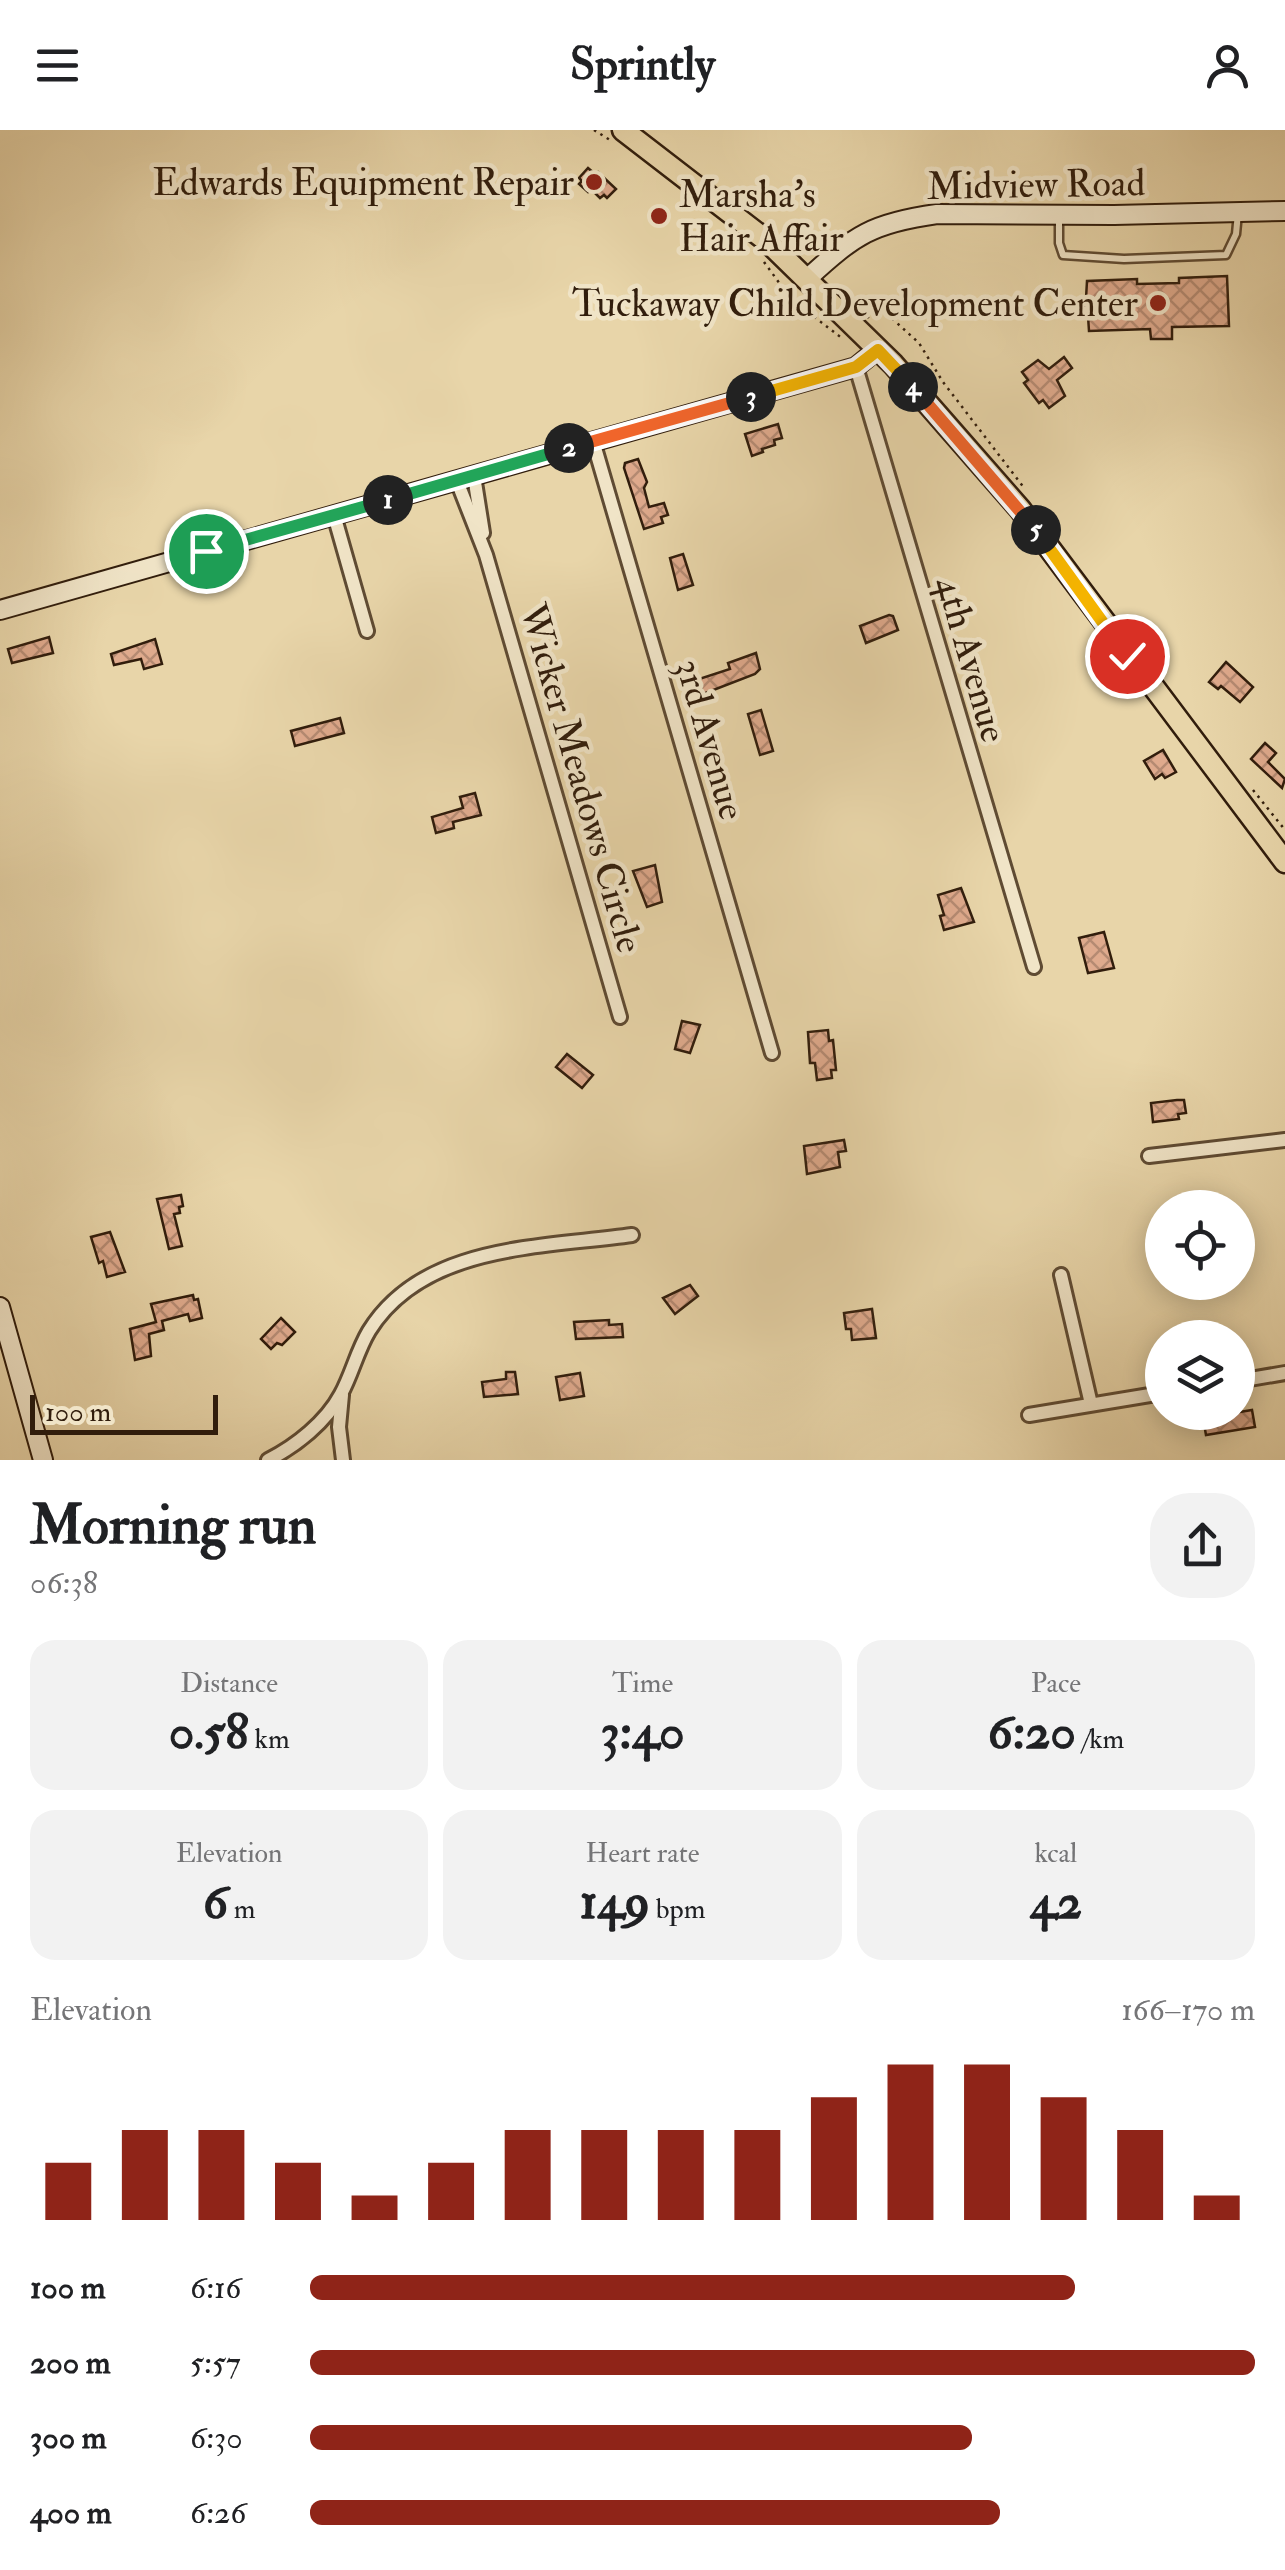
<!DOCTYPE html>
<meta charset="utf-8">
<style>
body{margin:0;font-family:"IM FELL Double Pica",serif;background:#f2f2f2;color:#202124;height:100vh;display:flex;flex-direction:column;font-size:38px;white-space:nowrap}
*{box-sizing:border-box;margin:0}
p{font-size:32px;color:#757577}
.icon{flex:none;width:55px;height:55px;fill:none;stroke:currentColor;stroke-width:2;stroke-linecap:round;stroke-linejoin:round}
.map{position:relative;height:1330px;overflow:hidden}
.details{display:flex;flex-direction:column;background:#fff;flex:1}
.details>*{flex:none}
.tools{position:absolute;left:1145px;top:1060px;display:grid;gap:20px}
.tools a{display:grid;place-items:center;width:110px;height:110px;border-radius:50%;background:#fff;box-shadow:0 5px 25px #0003;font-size:50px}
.scale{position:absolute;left:30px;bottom:25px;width:188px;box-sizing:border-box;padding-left:10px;border:5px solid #311d0c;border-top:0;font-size:28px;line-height:35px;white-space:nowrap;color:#311d0c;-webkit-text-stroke:8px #f0e4c7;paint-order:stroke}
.pin{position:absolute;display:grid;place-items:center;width:85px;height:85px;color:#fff;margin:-42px;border:5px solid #fff;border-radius:50%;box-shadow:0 2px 10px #0007}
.km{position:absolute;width:50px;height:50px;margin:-25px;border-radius:50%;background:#222;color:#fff;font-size:28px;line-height:50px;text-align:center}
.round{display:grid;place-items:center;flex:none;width:105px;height:105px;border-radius:40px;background:#f2f2f2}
.head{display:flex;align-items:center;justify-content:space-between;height:170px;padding:0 30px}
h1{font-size:55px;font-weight:700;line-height:75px}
.metrics{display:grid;grid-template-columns:repeat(3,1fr);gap:15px;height:170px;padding:10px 30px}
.metrics div{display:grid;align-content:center;border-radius:25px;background:#f2f2f2;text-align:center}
.metrics b{font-size:50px;font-weight:700}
.metrics small{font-size:28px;font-weight:400}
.metrics p{font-size:28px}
.chart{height:280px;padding:20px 30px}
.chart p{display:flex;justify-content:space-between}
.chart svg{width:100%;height:180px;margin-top:10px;stroke:#8f2418;stroke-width:6}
ul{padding:0 30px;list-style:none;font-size:32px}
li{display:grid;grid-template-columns:160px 120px 1fr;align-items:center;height:75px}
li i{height:25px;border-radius:12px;background:#8f2418}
header{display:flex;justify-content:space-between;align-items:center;height:130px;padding:0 30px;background:#fff;font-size:45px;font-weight:700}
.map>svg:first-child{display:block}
.building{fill:url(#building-cross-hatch);stroke:#311d0c;stroke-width:2.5}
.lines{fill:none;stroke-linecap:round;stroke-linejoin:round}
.lane-casing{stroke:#5f4b33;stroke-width:11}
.street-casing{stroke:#5f4b33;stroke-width:18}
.secondary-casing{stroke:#311d0c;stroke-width:22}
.primary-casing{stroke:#311d0c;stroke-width:25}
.path{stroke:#311d0c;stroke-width:2.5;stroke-dasharray:2.5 5;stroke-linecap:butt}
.lane{stroke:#f0e4c7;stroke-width:6}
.street{stroke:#f0e4c7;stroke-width:12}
.secondary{stroke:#f0e4c7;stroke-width:18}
.primary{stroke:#e8d5a9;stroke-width:20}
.split-1-casing{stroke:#fff;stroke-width:20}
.split-2-casing{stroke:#fff;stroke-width:20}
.split-3-casing{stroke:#fff;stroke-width:20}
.split-4-casing{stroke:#fff;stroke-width:20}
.split-5-casing{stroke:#fff;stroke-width:20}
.split-6-casing{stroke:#fff;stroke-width:20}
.split-1{stroke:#22a559;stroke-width:12}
.split-2{stroke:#22a559;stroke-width:12}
.split-3{stroke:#f0652b;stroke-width:12}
.split-4{stroke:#f5b400;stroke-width:12}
.split-5{stroke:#f0652b;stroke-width:12}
.split-6{stroke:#f5b400;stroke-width:12}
.poi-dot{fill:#8f2418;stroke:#f0e4c7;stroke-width:4}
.labels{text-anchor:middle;stroke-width:9;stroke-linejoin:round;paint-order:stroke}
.poi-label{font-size:38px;fill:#311d0c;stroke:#f0e4c7;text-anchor:end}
.street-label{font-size:38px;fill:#311d0c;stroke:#f0e4c7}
</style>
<header><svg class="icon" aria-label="menu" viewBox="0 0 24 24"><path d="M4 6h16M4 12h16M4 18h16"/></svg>Sprintly<svg class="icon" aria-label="person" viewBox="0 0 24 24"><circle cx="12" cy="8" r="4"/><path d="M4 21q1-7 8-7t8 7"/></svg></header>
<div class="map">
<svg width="1285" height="1330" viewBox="0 0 1285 1330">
<defs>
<pattern id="building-cross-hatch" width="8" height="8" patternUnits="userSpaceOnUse" patternTransform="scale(2.5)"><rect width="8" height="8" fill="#dfaa8d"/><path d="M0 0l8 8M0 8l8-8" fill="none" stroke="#b58a72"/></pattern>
</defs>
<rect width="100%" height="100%" fill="#e8d5a9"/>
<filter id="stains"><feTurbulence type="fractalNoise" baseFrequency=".002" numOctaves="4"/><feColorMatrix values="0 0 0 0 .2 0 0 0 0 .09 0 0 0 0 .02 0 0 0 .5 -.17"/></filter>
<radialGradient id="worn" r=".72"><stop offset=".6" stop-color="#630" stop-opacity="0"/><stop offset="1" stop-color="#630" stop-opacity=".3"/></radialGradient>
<!-- building -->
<g class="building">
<path d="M588 38 595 44 598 42 616 59 607 68 604 65 600 68 591 59 588 62 579 54 582 51 579 48Z"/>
<path d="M1227 146 1229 196 1172 197V209H1151L1150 199 1089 201 1088 186H1085L1087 151 1137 149V154L1179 153V148Z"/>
<path d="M1064 227 1072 238 1057 250 1065 266 1049 278 1043 270 1039 273 1024 253 1028 250 1022 242 1038 230 1049 239Z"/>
<path d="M778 294 782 308 774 310 775 315 762 319 763 322 752 326 745 304Z"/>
<path d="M638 329 647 352 644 358 649 377 664 373 668 385 661 387 663 393 644 399 624 338 625 333Z"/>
<path d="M683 424 693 455 678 460 670 428Z"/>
<path d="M889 485 893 486 898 500 866 513 860 496Z"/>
<path d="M49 507 53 523 12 533 8 519Z"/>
<path d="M155 509 162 534 144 539 141 529 114 535 111 524Z"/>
<path d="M756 523 760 539 755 544 703 564 699 549 730 539 728 533Z"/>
<path d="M1226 532 1253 557 1240 572 1221 556 1218 559 1209 552Z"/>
<path d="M761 580 773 621 760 625 748 584Z"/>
<path d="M340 588 344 603 295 616 291 601Z"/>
<path d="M1265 613 1276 623 1268 632 1285 649 1282 658 1251 629Z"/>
<path d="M1163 620 1176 642 1165 648 1162 644 1155 649 1144 631Z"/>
<path d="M475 663 481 685 453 692 454 698 436 703 432 687 463 678 460 667Z"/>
<path d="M655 735 662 772 647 777 633 741Z"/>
<path d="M961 758 974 792 944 800 940 786 944 785 938 765Z"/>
<path d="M1104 802 1114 838 1088 843 1079 808Z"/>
<path d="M682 891 700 895 690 923 675 919Z"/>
<path d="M828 900 829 911 833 910 836 940H831L832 948 817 950 815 933H810L808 902Z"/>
<path d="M567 924 593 945 582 958 556 937Z"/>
<path d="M1177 970H1184L1186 983 1178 984 1179 989 1153 992 1151 973Z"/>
<path d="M844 1010 846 1021 838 1022 840 1037 807 1044 804 1016Z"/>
<path d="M181 1065 183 1076 179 1077 180 1083 174 1084 182 1116 169 1119 157 1069Z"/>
<path d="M110 1102 125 1142 107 1147 103 1131 99 1133 91 1107Z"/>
<path d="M690 1155 698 1166 675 1184 663 1168Z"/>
<path d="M193 1165 194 1170 198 1169 202 1188 190 1191 188 1184 162 1191 164 1200 149 1204 151 1226 135 1230 130 1199 156 1192 151 1174Z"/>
<path d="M872 1179 876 1208 852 1210 851 1199H846L844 1183Z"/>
<path d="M281 1188 295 1202 282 1215 277 1213 271 1219 261 1209Z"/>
<path d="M609 1190V1195L622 1194 623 1207 576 1209 574 1192Z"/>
<path d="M506 1242H515L518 1264 484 1267 482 1252 506 1249Z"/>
<path d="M580 1243 584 1266 560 1270 556 1247Z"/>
<path d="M1252 1280 1255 1297 1206 1305 1203 1288Z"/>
</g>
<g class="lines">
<!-- lane casing -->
<g class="lane-casing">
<path id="lane" d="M1059 86V113L1063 125 1124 129 1226 125 1236 104 1238 83"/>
</g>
<!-- street casing -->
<g class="street-casing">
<g id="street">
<path d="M856 237 1034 837"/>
<path d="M593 311 772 923"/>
<path d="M474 346 483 403"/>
<path d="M457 351 486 425 620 887"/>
<path d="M334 385 367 501"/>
<path d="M1149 1026 1285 1010"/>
<path d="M1061 1145 1091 1274"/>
<path d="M1238 1251 1285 1243"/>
<path d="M342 1265 339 1297 343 1330"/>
<path d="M1029 1285 1162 1263"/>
<path d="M268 1330C296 1316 326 1292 341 1264 352 1244 357 1221 369 1201 423 1114 541 1118 632 1105"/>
</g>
</g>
<!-- secondary casing -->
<g class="secondary-casing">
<g id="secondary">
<path d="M808 148C855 105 872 93 937 84L1114 85 1285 81"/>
<path d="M0 480 856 237 878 219"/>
<path d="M0 1177 43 1330"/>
</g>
</g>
<!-- primary casing -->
<g class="primary-casing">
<path id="primary" d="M623 0 767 111 893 234 1020 379 1285 732"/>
</g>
<!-- path -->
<g class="path">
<path d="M594 0 610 10"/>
<path d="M764 132 791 169 843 209"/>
<path d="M867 188 875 181 886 183 919 213 943 252 1025 359"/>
<path d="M1253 660 1285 700"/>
</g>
<!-- lane -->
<use href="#lane" class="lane"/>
<!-- street -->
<use href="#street" class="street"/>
<!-- secondary -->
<use href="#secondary" class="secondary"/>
<!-- primary -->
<use href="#primary" class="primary"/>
</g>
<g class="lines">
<!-- split-1 casing -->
<g class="split-1-casing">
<path id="split-1" d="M206 421 388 370"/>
</g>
<!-- split-2 casing -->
<g class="split-2-casing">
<path id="split-2" d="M388 370 569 318"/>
</g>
<!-- split-3 casing -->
<g class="split-3-casing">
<path id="split-3" d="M569 318 751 267"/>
</g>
<!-- split-4 casing -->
<g class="split-4-casing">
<path id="split-4" d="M751 267 856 237 878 220 913 257"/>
</g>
<!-- split-5 casing -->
<g class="split-5-casing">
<path id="split-5" d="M913 257 1036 400"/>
</g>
<!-- split-6 casing -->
<g class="split-6-casing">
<path id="split-6" d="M1036 400 1127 526"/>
</g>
<!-- split-1 -->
<use href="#split-1" class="split-1"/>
<!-- split-2 -->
<use href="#split-2" class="split-2"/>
<!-- split-3 -->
<use href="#split-3" class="split-3"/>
<!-- split-4 -->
<use href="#split-4" class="split-4"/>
<!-- split-5 -->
<use href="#split-5" class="split-5"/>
<!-- split-6 -->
<use href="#split-6" class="split-6"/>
</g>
<!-- markers -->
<g class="poi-dot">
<circle cx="594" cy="52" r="10"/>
<circle cx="659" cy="86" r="10"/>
<circle cx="1158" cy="173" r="10"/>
</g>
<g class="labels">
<!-- poi labels -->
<g class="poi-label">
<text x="574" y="65">Edwards Equipment Repair</text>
<text x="679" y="77" text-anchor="start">Marsha's<tspan x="679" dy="44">Hair Affair</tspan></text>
<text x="1138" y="186">Tuckaway Child Development Center</text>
</g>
<!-- street labels -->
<g class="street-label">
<text transform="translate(1036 54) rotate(-1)" y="13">Midview Road</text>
<text transform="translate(972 529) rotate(74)" y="13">4th Avenue</text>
<text transform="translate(711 609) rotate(74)" y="13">3rd Avenue</text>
<text transform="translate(582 648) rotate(74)" y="13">Wicker Meadows Circle</text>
</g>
</g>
<rect width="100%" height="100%" filter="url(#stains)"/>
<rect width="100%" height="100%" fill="url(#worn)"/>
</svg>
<div class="tools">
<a><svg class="icon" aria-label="locate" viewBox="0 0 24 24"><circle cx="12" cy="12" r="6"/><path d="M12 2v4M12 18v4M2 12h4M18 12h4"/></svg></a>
<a><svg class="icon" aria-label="layers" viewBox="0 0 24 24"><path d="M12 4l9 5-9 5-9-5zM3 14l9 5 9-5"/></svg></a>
</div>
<div class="scale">100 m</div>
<div class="pin" style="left:206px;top:421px;background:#1e9e55"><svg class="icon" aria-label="arrive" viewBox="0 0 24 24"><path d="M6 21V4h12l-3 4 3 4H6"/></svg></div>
<div class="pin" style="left:1127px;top:526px;background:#d93025"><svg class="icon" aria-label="check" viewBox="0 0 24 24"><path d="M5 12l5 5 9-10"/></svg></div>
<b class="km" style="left:388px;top:370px">1</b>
<b class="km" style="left:569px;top:318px">2</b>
<b class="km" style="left:751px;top:267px">3</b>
<b class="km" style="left:913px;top:257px">4</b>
<b class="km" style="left:1036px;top:400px">5</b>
</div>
<section class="details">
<div class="head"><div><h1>Morning run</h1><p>06:38</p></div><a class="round"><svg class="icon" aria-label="share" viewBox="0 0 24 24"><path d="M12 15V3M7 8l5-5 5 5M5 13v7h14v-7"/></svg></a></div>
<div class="metrics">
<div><p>Distance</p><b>0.58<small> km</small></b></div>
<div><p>Time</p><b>3:40</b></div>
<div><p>Pace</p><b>6:20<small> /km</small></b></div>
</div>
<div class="metrics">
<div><p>Elevation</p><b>6<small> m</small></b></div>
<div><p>Heart rate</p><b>149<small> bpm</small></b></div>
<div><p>kcal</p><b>42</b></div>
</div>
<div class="chart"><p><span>Elevation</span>166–170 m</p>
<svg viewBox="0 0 160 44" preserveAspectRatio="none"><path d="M5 44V30M15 44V22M25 44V22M35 44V30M45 44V38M55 44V30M65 44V22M75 44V22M85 44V22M95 44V22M105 44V14M115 44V6M125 44V6M135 44V14M145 44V22M155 44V38"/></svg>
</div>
<ul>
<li><b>100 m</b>6:16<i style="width:81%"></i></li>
<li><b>200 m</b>5:57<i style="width:100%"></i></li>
<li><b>300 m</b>6:30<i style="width:70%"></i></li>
<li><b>400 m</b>6:26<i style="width:73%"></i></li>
</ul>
</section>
